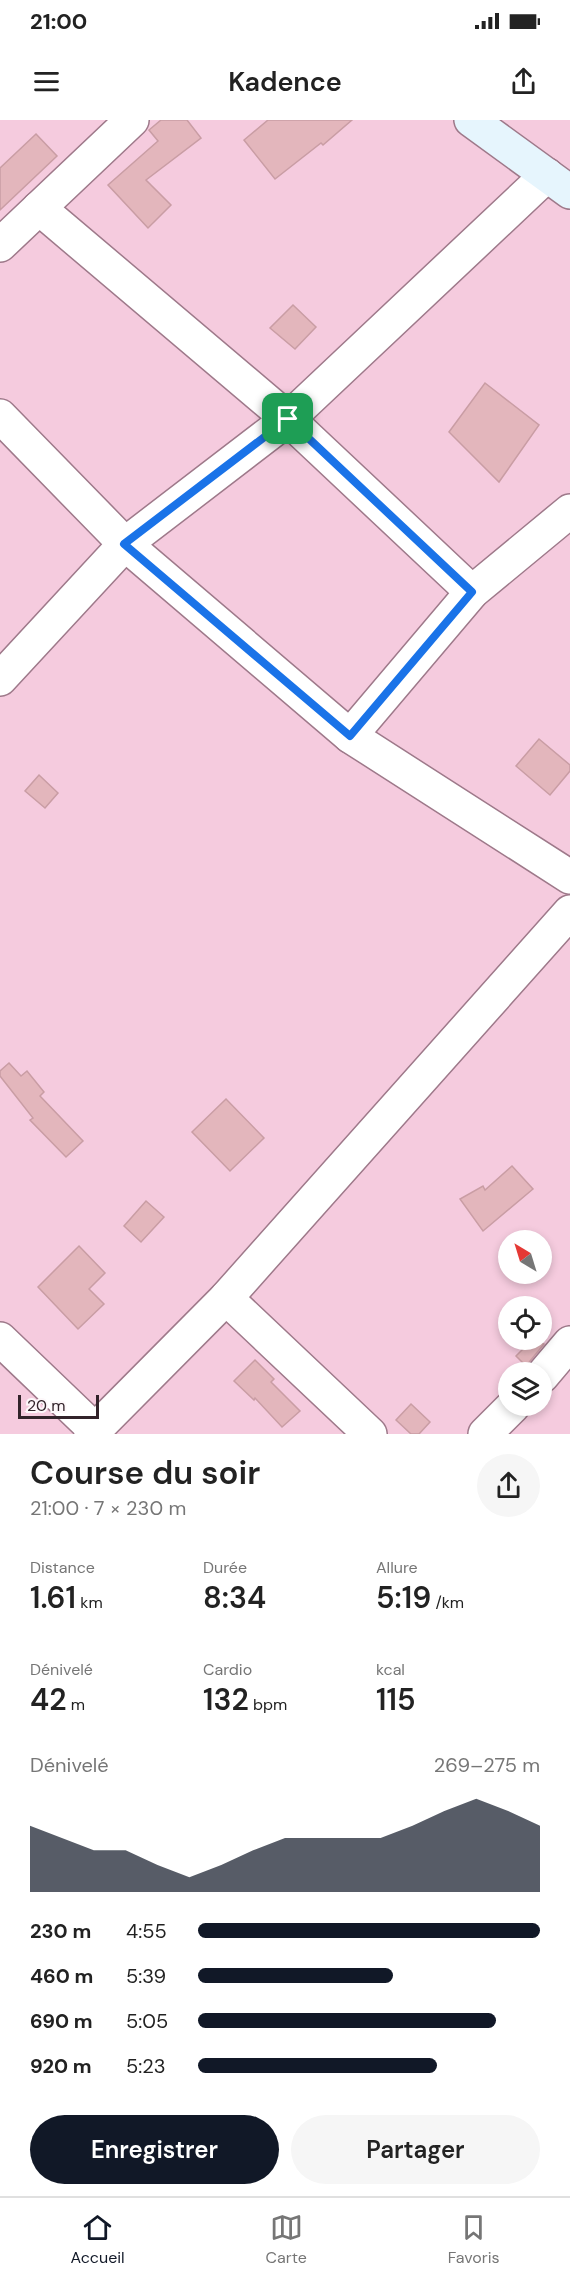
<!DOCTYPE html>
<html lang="fr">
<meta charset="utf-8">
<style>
body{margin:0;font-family:"DM Sans",sans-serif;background:#f6f6f6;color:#222;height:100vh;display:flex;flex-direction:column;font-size:22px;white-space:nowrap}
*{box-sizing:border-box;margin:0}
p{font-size:20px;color:#767676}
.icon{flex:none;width:33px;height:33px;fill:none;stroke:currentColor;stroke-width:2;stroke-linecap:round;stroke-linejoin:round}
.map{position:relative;height:1314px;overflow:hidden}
.sheet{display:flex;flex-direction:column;background:#fff;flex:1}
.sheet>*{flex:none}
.needle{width:39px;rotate:322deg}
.tools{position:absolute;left:498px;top:1110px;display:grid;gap:12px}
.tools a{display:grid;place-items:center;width:54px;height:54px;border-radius:50%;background:#fff;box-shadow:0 3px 9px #0003;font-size:30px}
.scale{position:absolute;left:18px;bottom:15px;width:81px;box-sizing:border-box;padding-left:6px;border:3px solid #32232a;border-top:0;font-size:16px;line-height:21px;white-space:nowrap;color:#32232a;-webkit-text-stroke:4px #fdf8fa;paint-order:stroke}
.pin{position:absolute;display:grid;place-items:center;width:51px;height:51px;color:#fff;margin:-26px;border-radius:12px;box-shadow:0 3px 9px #0006}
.round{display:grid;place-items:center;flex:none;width:63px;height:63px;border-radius:32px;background:#f6f6f6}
.head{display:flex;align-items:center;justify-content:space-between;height:102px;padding:0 30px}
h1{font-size:33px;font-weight:600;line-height:45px}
.figures{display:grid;grid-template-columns:repeat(3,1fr);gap:9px;height:102px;padding:6px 30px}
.figures div{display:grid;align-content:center}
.figures b{font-size:30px;font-weight:600}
.figures small{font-size:16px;font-weight:400}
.figures p{font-size:16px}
.chart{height:168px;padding:12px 30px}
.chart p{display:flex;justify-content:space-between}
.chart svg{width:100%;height:108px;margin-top:6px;fill:#111827;opacity:.7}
.button{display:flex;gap:12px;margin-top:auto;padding:12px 30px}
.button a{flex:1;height:69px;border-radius:36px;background:#111827;color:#fff;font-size:24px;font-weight:600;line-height:69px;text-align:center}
.button a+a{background:#f6f6f6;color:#222}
ul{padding:0 30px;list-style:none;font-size:20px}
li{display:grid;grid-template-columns:96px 72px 1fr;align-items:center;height:45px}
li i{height:15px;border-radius:8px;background:#111827}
.status{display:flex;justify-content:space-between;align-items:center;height:42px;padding:0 30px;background:#fff;direction:ltr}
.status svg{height:16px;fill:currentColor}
header{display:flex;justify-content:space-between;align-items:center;height:78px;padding:0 30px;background:#fff;font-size:27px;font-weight:600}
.menu{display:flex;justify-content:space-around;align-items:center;height:84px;border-top:2px solid #e0e0e0;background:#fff;font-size:16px;color:#767676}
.menu a{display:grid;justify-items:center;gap:3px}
.menu .selected{color:#111827}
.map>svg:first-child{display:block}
.building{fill:#e3b6bc;stroke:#c99da4;stroke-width:1.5}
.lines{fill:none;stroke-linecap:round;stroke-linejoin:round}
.street-casing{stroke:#9e798a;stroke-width:36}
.secondary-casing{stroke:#9e798a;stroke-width:36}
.street{stroke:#fff;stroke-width:33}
.secondary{stroke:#e6f5fd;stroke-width:33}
.route-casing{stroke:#fff;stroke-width:12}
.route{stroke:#1a73e8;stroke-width:8}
</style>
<div class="status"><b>21:00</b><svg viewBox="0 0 49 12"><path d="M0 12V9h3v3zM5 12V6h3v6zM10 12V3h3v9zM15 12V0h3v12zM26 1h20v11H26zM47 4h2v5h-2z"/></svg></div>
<header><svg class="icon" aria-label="menu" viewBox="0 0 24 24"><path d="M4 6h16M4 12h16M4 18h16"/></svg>Kadence<svg class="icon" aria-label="share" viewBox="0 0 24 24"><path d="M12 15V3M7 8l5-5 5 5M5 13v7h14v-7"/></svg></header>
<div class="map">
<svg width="570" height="1314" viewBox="0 0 570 1314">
<rect width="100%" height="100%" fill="#f5cbde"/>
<!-- building -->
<g class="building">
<path d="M161 0H187L201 18 146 60 171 85 148 108 108 65 158 21 149 10Z"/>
<path d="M268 0H352L323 25 321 23 275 59 244 20Z"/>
<path d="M36 14 57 36 0 90V48Z"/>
<path d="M293 185 316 207 295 229 270 208Z"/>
<path d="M485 263 539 305 499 362 449 312Z"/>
<path d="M539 619 570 645V651L550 675 516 646Z"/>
<path d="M39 655 58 673 45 688 25 671Z"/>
<path d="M9 943 21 956 27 951 44 972 40 976 83 1021 66 1037 30 1000 33 998 0 956V951Z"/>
<path d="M226 979 264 1018 230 1051 192 1012Z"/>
<path d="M512 1046 533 1069 483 1111 460 1079 483 1066 485 1070Z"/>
<path d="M146 1081 164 1097 141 1122 124 1106Z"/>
<path d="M79 1126 105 1153 89 1169 104 1184 78 1209 38 1167Z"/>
<path d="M532 1220 544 1224 526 1246 516 1236Z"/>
<path d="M255 1240 274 1259 271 1262 300 1291 282 1307 255 1278 254 1280 234 1261Z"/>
<path d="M411 1284 430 1302 419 1314H411L396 1300Z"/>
</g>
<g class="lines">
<!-- street casing -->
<g class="street-casing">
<g id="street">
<path d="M39 88 288 299 472 472"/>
<path d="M0 125 132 0"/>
<path d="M0 296 125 424 350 616 570 757"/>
<path d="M0 559 125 424 288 299 547 55"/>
<path d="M350 616 472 472 570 391"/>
<path d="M226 1178 370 1314"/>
<path d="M0 1219 95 1310"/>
<path d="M542 1256 570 1223"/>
<path d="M91 1314 226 1178 570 792"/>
<path d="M485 1314 513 1286"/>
</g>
</g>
<!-- secondary casing -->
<g class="secondary-casing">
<path id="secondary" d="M471 0 570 72"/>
</g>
<!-- street -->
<use href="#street" class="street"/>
<!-- secondary -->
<use href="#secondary" class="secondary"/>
</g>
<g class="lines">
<!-- route casing -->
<g class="route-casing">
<path id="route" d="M288 299 472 472 350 616 124 424Z"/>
</g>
<!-- route -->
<use href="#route" class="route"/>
</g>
</svg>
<div class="tools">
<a><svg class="needle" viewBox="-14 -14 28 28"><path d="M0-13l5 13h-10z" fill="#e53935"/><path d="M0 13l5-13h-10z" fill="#767676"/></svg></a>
<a><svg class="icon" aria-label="locate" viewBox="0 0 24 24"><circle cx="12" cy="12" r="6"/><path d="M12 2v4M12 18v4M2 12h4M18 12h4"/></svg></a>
<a><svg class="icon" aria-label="layers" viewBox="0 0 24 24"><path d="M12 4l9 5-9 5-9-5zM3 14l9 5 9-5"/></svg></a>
</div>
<div class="scale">20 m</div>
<div class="pin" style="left:288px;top:299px;background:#1e9e55"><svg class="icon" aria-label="arrive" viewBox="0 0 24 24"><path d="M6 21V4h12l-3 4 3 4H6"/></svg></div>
</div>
<section class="sheet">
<div class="head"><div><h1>Course du soir</h1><p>21:00 · 7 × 230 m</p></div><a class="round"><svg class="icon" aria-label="share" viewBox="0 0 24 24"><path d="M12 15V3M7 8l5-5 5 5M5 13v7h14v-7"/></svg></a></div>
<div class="figures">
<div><p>Distance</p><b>1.61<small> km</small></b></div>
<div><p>Durée</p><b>8:34</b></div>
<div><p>Allure</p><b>5:19<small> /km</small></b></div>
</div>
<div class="figures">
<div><p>Dénivelé</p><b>42<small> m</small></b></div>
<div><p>Cardio</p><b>132<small> bpm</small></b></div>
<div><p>kcal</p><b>115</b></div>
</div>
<div class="chart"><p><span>Dénivelé</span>269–275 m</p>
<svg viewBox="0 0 160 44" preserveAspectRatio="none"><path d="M0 44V17L10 22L20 27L30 27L40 33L50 38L60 33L70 27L80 22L90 22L100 22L110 22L120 17L130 11L140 6L150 11L160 17V44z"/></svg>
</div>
<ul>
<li><b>230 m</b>4:55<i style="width:100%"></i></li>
<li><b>460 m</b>5:39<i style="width:57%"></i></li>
<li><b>690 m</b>5:05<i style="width:87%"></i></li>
<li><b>920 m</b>5:23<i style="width:70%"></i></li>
</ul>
<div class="button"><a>Enregistrer</a><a>Partager</a></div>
</section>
<nav class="menu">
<a class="selected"><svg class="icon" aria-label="home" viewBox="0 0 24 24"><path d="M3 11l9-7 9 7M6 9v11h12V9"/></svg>Accueil</a>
<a><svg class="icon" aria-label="map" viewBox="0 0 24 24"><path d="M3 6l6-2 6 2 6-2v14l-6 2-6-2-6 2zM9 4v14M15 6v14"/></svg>Carte</a>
<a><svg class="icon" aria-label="saved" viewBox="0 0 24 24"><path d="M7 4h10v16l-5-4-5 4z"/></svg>Favoris</a>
</nav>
